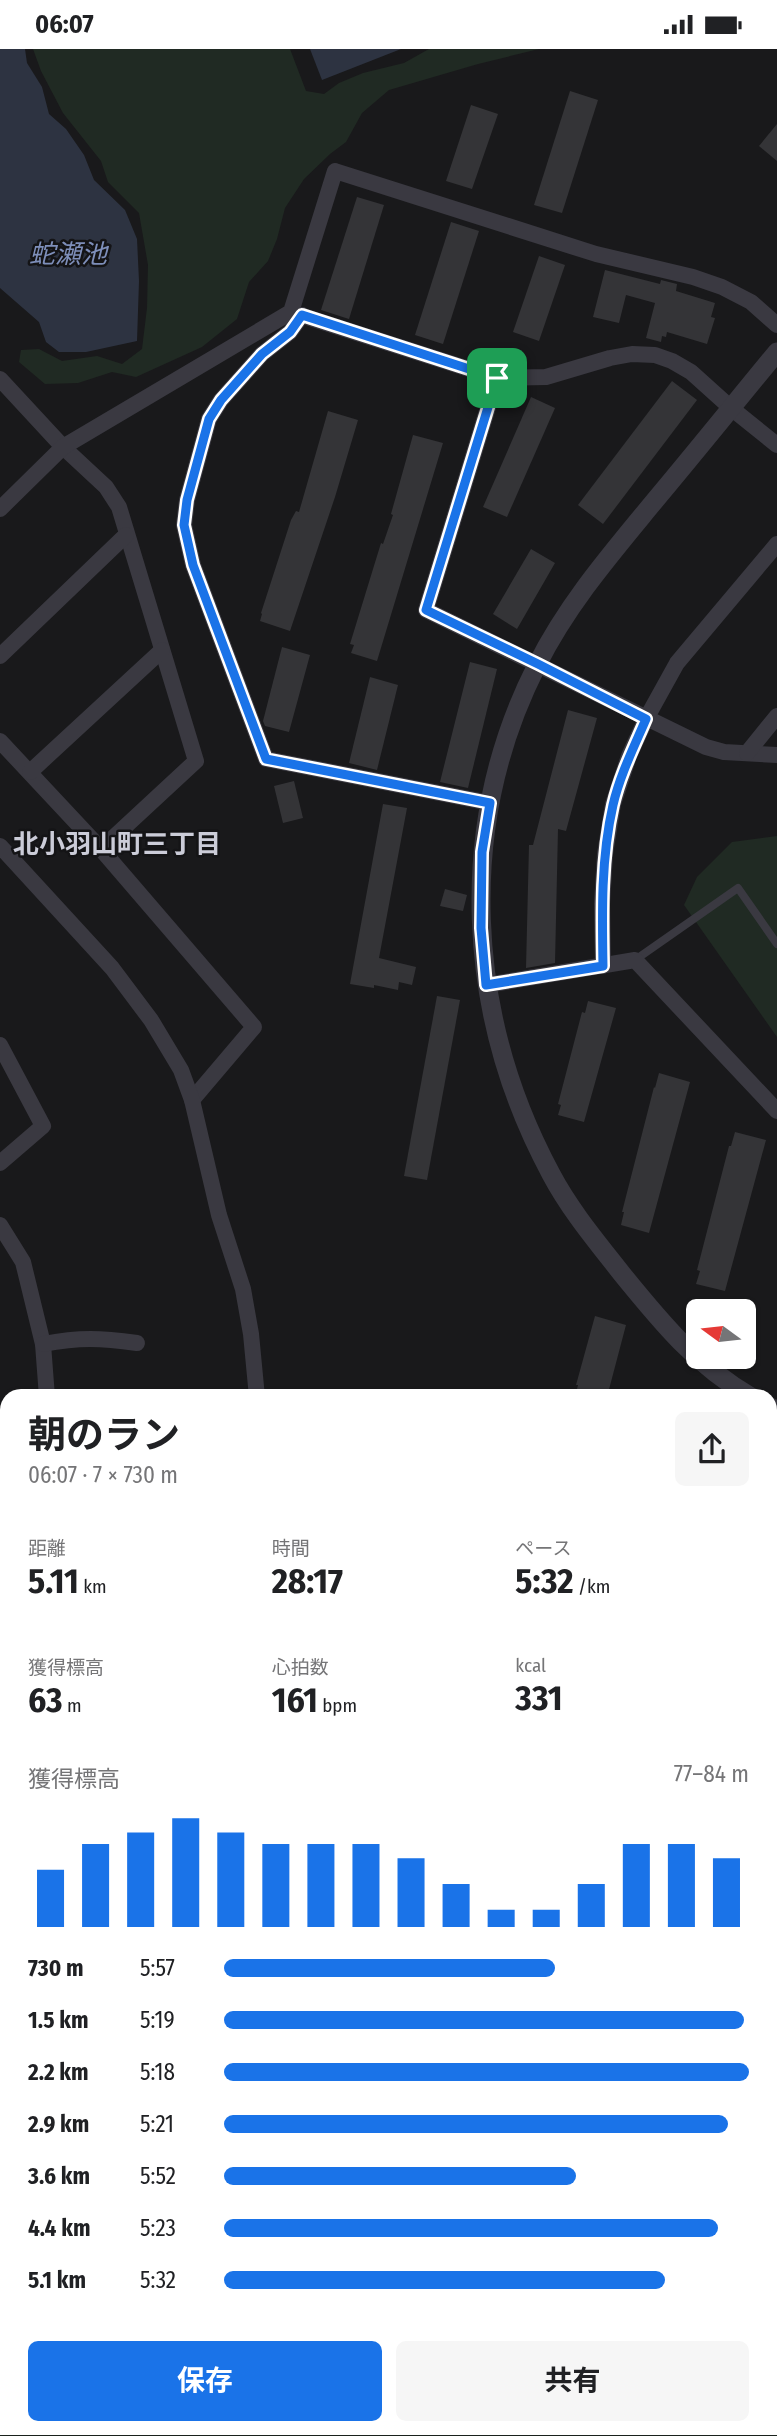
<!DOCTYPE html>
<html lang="ja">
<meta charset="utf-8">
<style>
body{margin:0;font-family:"Fira Sans Condensed","Noto Sans JP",sans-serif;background:#f6f6f6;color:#202124;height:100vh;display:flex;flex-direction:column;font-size:26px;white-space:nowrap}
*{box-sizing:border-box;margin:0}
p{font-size:23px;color:#757577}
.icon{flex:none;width:38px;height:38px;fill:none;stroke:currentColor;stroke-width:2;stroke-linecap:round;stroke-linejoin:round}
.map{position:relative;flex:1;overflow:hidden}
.drawer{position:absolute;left:0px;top:1340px;width:777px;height:1046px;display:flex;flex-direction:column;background:#fff;border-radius:21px 21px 0 0;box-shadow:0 2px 5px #0004}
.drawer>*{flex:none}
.needle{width:46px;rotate:285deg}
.controls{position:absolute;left:686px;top:1250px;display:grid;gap:14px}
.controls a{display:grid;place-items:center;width:70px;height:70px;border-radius:10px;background:#fff;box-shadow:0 2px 5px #0004;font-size:35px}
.pin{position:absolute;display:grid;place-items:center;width:60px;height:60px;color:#fff;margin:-30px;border-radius:14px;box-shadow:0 4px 10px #0006}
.round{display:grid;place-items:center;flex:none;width:74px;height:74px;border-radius:10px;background:#f6f6f6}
.head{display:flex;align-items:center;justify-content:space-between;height:119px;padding:0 28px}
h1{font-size:38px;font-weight:700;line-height:52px}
.metrics{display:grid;grid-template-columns:repeat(3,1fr);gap:10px;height:119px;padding:7px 28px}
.metrics div{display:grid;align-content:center}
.metrics b{font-size:35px;font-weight:700}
.metrics small{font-size:19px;font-weight:400}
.metrics p{font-size:19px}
.chart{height:196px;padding:14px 28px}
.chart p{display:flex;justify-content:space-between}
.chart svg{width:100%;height:126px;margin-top:7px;stroke:#1a73e8;stroke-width:6}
.primary-button{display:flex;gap:14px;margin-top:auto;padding:14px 28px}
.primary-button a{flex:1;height:80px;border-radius:10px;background:#1a73e8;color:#fff;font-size:28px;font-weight:700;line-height:80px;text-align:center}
.primary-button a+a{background:#f6f6f6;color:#202124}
ul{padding:0 28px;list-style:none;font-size:23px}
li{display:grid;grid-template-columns:112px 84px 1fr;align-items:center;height:52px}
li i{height:18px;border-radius:9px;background:#1a73e8}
.status{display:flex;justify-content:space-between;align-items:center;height:49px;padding:0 35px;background:#fff;direction:ltr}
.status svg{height:19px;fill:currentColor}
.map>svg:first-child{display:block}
.green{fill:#202a23}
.water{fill:#2d3341}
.building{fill:#343437}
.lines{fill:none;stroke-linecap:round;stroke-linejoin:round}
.path{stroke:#3f3f48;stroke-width:3.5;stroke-dasharray:3.5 5;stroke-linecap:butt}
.service{stroke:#3a3941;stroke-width:8}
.minor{stroke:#3a3941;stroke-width:16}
.tertiary{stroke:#3a3941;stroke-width:19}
.secondary{stroke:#474751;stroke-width:23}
.route-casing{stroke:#fff;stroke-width:14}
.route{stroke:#1a73e8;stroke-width:9}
.labels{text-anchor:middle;stroke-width:5;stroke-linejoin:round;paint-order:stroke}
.water-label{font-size:26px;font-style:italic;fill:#7e8fba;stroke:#141416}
.neighbourhood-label{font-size:26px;font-weight:bold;fill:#cbccd8;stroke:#141416}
</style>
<div class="status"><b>06:07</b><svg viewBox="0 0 49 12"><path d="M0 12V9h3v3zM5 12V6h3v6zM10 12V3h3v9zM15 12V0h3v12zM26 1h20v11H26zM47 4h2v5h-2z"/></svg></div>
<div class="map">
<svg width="777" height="2387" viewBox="0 0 777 2387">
<rect width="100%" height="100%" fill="#19191b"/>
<!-- green -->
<g class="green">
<path d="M33 0H290L306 42 324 45 339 34 363 24 404 14 429 0H539L478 15 389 41 362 64 346 93 330 105 304 130 285 159 277 190 268 212 249 233 237 270 202 298 136 328 112 323 78 334 45 335 19 313 21 301 39 300 62 312 97 307 122 315 142 300 147 259 148 216 139 164 108 133 101 112 63 64 41 22Z"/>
<path d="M777 787V988L684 856 697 828 732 793Z"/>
<path d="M0 1511 7 1514V2380H770V2214H777V2387H0Z"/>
<path d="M777 1882V2064L770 2071V1884Z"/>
<path d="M770 2140 777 2144V2169H770Z"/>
</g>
<!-- water -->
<g class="water">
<path d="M0 0H25L27 14 42 38 49 65 66 80 84 106 94 131 125 161 137 190 139 232 137 292 86 303H59L46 293 39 273 0 239Z"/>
<path d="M310 0H401L322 31Z"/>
</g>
<!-- building -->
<g class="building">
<path d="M570 42 598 51 562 164 534 156Z"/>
<path d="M471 56 498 65 472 140 446 132Z"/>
<path d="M777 75V112L759 97Z"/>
<path d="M357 148 384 156 349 270 321 261Z"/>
<path d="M451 173 479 182 443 295 415 286Z"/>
<path d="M539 207 565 216 539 292 513 283Z"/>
<path d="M605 221 660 235 661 231 677 235 676 242 715 254 711 268 715 269 707 295 667 283 666 288 662 287 661 293 646 289 655 254 626 246 619 274 593 268Z"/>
<path d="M672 332 697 351 603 475 578 456Z"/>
<path d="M531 348 555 359 507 468 483 458Z"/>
<path d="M328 362 358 371 335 448 290 582 260 572 262 565 261 564 291 471 296 462 299 463Z"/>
<path d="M413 386 443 394 377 612 351 604 354 596 350 595 381 494 383 495 393 466 391 465Z"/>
<path d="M531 500 555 514 517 580 493 565Z"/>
<path d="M282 598 310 606 289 683 265 677 263 672Z"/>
<path d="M470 613 497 620 468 739 440 733Z"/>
<path d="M370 628 398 636 377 721 349 714Z"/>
<path d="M568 661 597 669 566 782 558 780 555 914 526 919 529 796H533Z"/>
<path d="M294 732 303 769 283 774 274 737Z"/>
<path d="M383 755 407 759 379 909 416 918 412 936 399 933 398 941 374 936V939L350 935Z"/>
<path d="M445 840 467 846 463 862 440 857Z"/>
<path d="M437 947 460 951 427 1131 404 1127Z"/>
<path d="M588 952 616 959 584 1073 558 1066 561 1056 558 1055 582 963 585 964Z"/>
<path d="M659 1024 690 1033 649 1184 621 1176 624 1163H622L654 1038 655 1039Z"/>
<path d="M735 1083 766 1091 725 1242 696 1235 700 1222 697 1221 729 1097H731Z"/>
<path d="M595 1267 626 1276 607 1348H575L578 1336H576Z"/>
</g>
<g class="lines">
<!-- path -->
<path class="path" d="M0 2278 7 2275"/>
<!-- service -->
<path class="service" d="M635 911 738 839 777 895"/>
<!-- minor -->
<g class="minor">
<path d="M294 264 497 329 546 328 610 309 632 305 655 306 672 312 691 323 731 359 777 396"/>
<path d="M302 266 290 283 262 305 221 351 209 370 187 451 184 476 193 516 266 710 490 754"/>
<path d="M497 329 426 561 706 698 724 703 777 706"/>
<path d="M0 330 63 398 106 438 119 458 196 712 101 800"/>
<path d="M0 460 63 398 291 263 335 122 596 205 693 228 722 238 751 253 777 276"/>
<path d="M0 607 126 486"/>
<path d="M0 692 101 800 254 978 192 1051"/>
<path d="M747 704 777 667"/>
<path d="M30 723 162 601"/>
<path d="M0 797 112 919 151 971 181 1021 192 1051 219 1166 243 1240 251 1285 257 1348"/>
<path d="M603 917 602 855 605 805 613 755 629 707 646 670 677 614 777 495"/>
<path d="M487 936 635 911 777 1062"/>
<path d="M0 996 43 1077 0 1114"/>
<path d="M0 1176 23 1213 43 1295 47 1348"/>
<path d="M43 1295C80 1288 101 1289 137 1294"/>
<path d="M770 1655 777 1647"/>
</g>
<!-- tertiary -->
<g class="tertiary">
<path d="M751 1348C696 1316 661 1273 622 1225 597 1193 570 1161 551 1125 466 967 455 777 537 616 567 556 610 506 652 455 694 405 735 354 777 303"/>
<path d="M770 1358 777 1361"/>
</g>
<!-- secondary -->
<g class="secondary">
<path d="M0 1465 7 1463"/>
<path d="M770 1602 777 1609"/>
</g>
</g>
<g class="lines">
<!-- route casing -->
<g class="route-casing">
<path id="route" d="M302 266 497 329 426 561 538 615 646 670C634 698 620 726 613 756 601 809 602 863 603 917L486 936 481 879 482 803 490 754 266 710 193 516 184 476 187 451 209 370 221 351 262 305 290 283Z"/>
</g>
<!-- route -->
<use href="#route" class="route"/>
</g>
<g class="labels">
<!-- water labels -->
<g class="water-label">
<text x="68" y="214">蛇瀬池</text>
</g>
<!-- neighbourhood labels -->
<g class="neighbourhood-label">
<text x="117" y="804">北小羽山町三丁目</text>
</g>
</g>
</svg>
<div class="controls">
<a><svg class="needle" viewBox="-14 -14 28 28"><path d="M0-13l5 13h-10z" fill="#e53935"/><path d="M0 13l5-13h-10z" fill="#757577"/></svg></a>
</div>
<div class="pin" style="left:497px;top:329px;background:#1e9e55"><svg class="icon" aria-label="arrive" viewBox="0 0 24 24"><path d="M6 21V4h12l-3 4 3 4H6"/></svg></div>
<section class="drawer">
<div class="head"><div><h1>朝のラン</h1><p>06:07 · 7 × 730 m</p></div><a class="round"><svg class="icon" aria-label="share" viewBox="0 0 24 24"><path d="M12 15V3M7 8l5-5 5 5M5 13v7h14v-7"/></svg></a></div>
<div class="metrics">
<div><p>距離</p><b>5.11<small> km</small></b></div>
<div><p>時間</p><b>28:17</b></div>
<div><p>ペース</p><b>5:32<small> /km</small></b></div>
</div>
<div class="metrics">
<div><p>獲得標高</p><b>63<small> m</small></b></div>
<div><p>心拍数</p><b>161<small> bpm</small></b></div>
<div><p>kcal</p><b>331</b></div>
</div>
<div class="chart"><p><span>獲得標高</span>77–84 m</p>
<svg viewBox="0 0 160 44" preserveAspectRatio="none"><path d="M5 44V24M15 44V15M25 44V11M35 44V6M45 44V11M55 44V15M65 44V15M75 44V15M85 44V20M95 44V29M105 44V38M115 44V38M125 44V29M135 44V15M145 44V15M155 44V20"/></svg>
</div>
<ul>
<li><b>730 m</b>5:57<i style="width:63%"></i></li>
<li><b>1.5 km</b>5:19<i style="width:99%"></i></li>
<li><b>2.2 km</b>5:18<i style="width:100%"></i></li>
<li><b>2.9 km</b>5:21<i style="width:96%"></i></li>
<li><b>3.6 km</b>5:52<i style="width:67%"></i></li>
<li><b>4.4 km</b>5:23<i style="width:94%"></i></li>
<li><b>5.1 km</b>5:32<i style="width:84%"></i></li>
</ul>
<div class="primary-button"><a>保存</a><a>共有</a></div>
</section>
</div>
